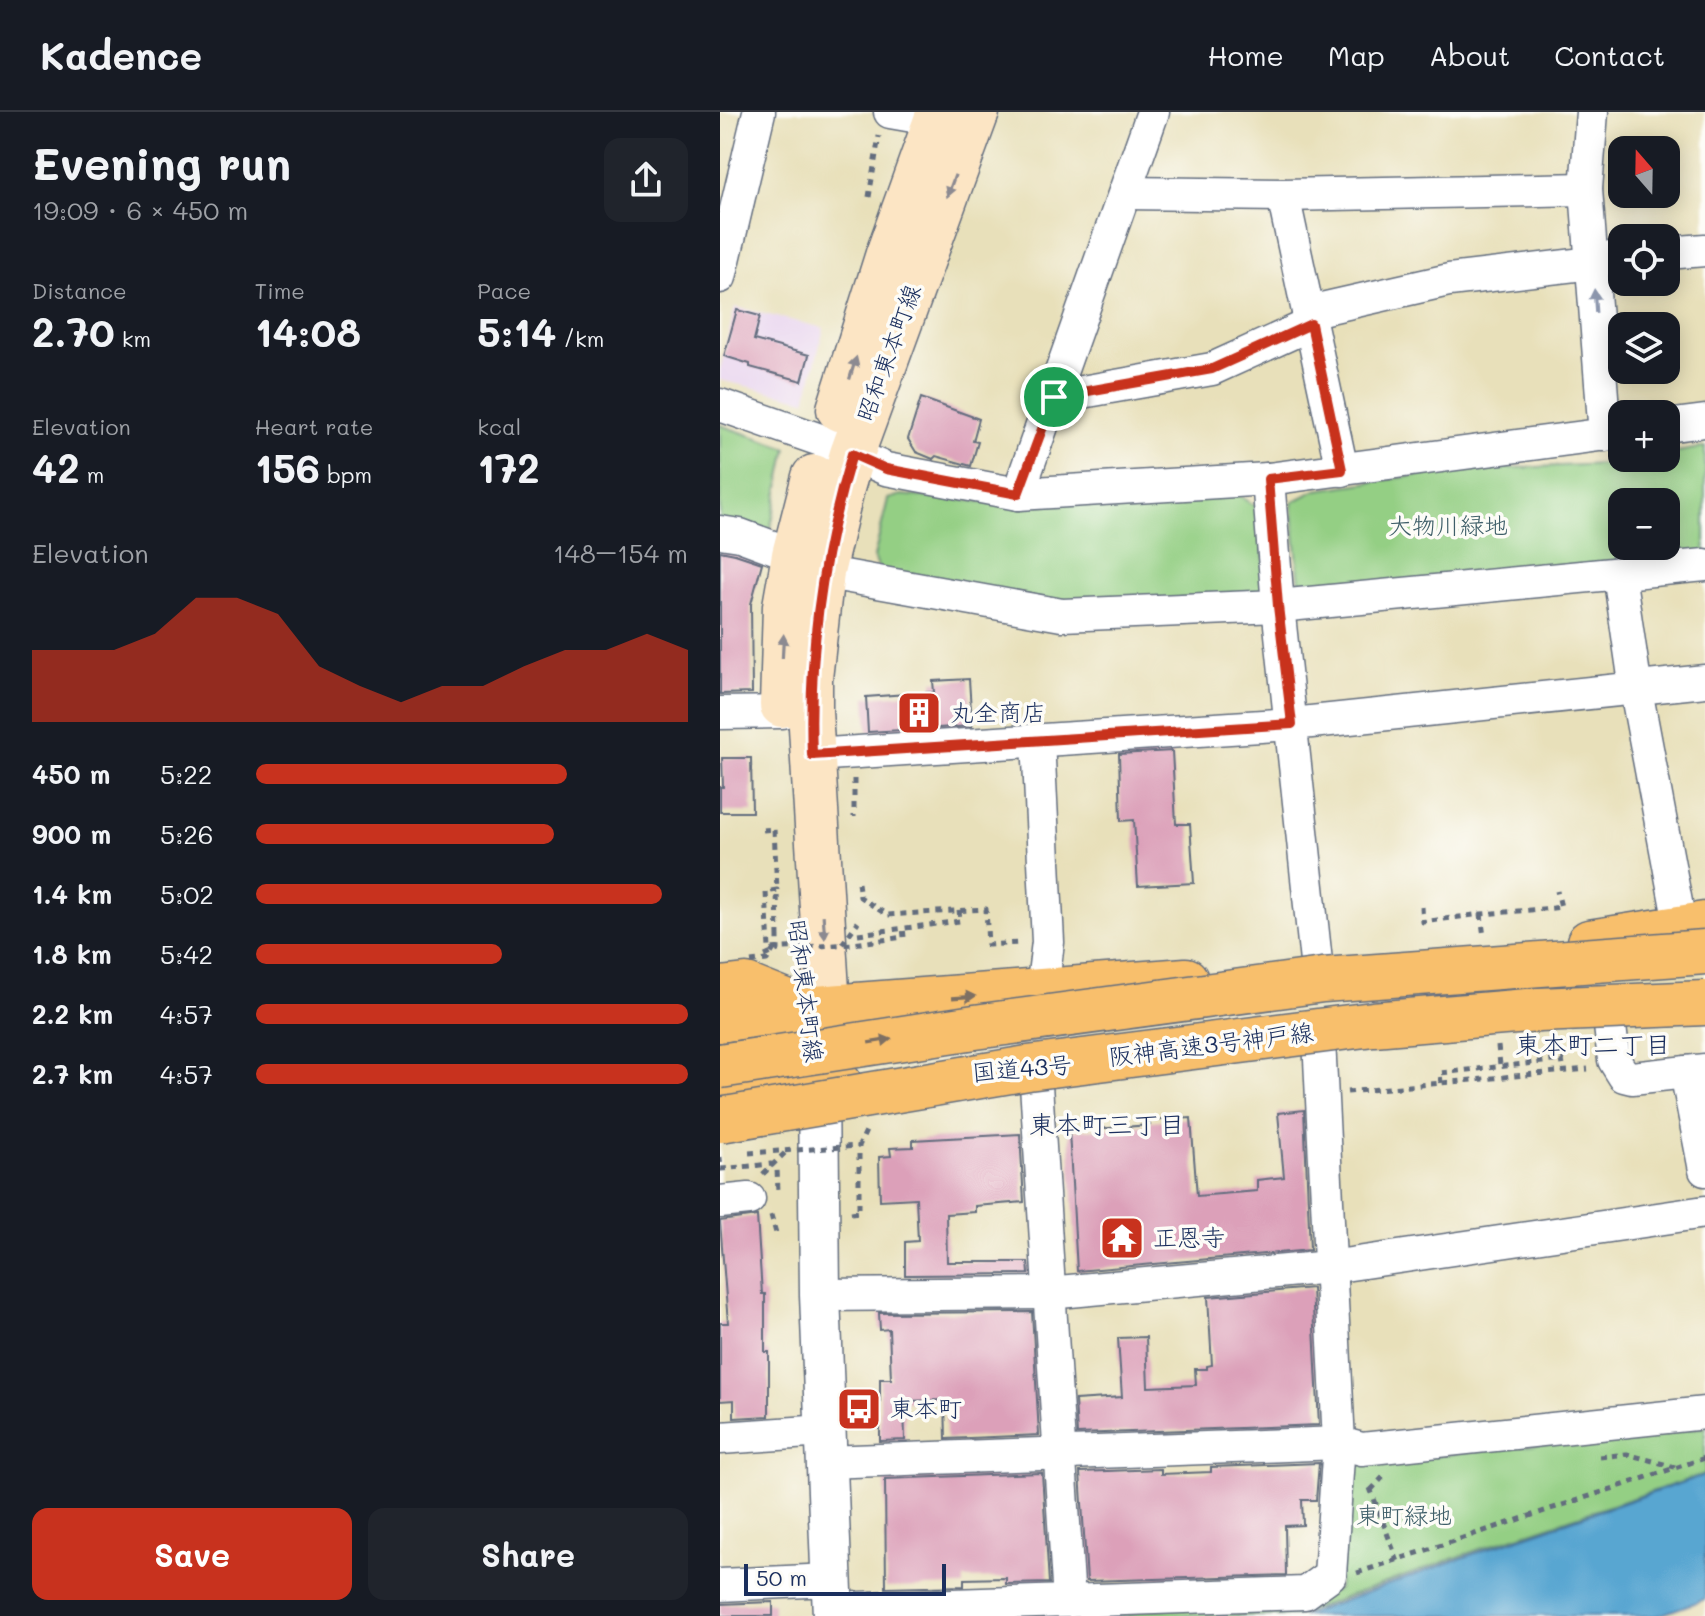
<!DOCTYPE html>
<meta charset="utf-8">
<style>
body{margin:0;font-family:Mali,"Klee One",sans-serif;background:#20242c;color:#f1f3f6;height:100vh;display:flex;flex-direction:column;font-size:30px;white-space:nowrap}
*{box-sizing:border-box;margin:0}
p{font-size:26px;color:#9ea1a6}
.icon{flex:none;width:44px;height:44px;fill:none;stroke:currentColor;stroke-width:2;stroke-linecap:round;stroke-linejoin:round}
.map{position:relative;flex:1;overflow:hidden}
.details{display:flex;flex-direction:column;background:#171b24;width:720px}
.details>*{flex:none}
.needle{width:52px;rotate:340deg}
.buttons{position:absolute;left:888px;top:24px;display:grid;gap:16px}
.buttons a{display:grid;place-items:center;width:72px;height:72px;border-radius:16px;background:#171b24;box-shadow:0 4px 20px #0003;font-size:40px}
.scale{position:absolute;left:24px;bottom:20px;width:202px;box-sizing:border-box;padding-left:8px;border:4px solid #1b2f5e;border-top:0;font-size:22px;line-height:28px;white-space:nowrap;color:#1b2f5e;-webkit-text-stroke:6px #fdfcf7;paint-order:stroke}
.pin{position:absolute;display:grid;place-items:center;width:68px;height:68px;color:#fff;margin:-34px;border:4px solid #fff;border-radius:50%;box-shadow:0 2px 8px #0007}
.round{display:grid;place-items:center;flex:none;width:84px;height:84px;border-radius:16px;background:#20242c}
.overview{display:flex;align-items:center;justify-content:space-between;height:136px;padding:0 32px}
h1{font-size:44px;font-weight:700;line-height:60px}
.stats{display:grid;grid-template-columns:repeat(3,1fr);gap:12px;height:136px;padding:8px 32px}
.stats div{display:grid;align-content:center}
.stats b{font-size:40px;font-weight:700}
.stats small{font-size:22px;font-weight:400}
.stats p{font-size:22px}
.chart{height:224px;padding:16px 32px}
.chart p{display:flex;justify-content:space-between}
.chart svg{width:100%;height:144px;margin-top:8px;fill:#c8321e;opacity:.7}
.action{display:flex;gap:16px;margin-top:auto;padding:16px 32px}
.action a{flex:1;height:92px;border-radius:16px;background:#c8321e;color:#fff;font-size:32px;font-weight:700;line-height:92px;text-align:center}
.action a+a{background:#20242c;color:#f1f3f6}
ul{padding:0 32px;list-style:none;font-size:26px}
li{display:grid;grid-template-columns:128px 96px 1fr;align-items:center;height:60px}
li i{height:20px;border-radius:10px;background:#c8321e}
header{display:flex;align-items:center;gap:48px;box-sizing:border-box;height:112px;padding:0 40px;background:#171b24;border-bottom:2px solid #363941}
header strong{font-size:38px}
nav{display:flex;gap:44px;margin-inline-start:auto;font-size:28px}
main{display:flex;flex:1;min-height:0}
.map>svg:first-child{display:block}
.built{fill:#e7d2ef}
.green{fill:#94cf84;stroke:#587f71;stroke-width:2;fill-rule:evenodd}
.water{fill:#58a6d1;stroke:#3a6a98;stroke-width:2}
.building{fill:#dca0b9}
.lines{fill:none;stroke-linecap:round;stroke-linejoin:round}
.minor-casing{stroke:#636d7e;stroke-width:35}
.tertiary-casing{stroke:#636d7e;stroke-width:43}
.secondary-casing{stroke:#636d7e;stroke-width:47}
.trunk-casing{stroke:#636d7e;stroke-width:47}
.path{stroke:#636d7e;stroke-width:5;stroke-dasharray:6 6;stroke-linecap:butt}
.minor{stroke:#fff;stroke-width:32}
.tertiary{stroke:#fff;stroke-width:40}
.secondary{stroke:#fce5c4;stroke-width:44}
.trunk{stroke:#f8bf6c;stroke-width:44}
.motorway-bridge-casing{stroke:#636d7e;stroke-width:47;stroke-linecap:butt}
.path-bridge{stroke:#636d7e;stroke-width:5;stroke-dasharray:6 6;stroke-linecap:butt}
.motorway-bridge{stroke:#f8bf6c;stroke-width:44}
.oneway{fill:#8c8a91}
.oneway2{fill:#8d97ae}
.oneway3{fill:#7e7064}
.route-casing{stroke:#fff;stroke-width:16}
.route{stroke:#c8321e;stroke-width:10}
.labels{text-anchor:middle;stroke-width:7;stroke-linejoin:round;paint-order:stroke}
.street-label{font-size:24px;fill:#1b2f5e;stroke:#fdfcf7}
.park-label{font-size:24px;fill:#3f5f69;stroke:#fdfcf7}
.poi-label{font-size:24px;fill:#1b2f5e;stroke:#fdfcf7;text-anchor:start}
.neighbourhood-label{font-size:26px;fill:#1b2f5e;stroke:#fdfcf7}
</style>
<header>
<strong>Kadence</strong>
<nav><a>Home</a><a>Map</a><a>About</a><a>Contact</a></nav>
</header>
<main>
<section class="details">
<div class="overview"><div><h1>Evening run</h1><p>19:09 · 6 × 450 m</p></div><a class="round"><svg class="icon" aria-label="share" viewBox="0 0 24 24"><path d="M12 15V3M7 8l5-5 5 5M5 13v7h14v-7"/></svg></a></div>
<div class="stats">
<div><p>Distance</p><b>2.70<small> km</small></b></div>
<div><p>Time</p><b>14:08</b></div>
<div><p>Pace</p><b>5:14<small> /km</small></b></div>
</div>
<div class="stats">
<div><p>Elevation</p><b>42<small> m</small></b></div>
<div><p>Heart rate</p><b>156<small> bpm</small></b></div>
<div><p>kcal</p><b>172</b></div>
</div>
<div class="chart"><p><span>Elevation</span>148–154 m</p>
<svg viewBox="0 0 160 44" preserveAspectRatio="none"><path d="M0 44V22L10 22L20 22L30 17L40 6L50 6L60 11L70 27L80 33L90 38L100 33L110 33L120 27L130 22L140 22L150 17L160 22V44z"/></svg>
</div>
<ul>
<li><b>450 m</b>5:22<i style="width:72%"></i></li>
<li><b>900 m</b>5:26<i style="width:69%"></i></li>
<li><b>1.4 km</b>5:02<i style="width:94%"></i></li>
<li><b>1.8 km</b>5:42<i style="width:57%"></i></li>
<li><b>2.2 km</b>4:57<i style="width:100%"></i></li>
<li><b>2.7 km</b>4:57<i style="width:100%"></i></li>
</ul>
<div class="action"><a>Save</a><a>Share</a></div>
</section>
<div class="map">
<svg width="985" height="1504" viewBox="0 0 985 1504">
<rect width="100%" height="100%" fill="#fdfcf7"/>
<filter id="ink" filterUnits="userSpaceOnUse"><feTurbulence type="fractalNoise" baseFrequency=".0125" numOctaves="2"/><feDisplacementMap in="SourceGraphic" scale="16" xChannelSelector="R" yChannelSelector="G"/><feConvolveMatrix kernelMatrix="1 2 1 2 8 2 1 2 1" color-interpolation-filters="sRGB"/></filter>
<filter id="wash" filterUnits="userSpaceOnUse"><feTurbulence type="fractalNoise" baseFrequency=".006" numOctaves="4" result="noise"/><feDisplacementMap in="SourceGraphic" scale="32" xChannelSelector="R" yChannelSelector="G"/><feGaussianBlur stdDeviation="1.8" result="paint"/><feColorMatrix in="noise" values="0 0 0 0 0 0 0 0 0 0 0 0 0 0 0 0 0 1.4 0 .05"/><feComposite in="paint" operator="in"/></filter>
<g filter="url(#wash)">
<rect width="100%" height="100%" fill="#e8e0ba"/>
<!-- built -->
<path class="built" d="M15 195 104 216 86 288 0 268V258Z"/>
<!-- green -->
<g class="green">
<path d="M0 313 67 336 50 419 0 410Z"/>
<path d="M985 335V442L592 484 580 474 572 390 596 378 726 359 886 352 922 346H946V342ZM902 390H946V434H902Z"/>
<path d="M517 382 538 396 548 480 360 495 159 458 154 445 168 387 181 383 301 393Z"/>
<path d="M985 1315V1362L774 1432 574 1504H232L581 1491 618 1477 630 1364 639 1352Z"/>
</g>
<!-- water -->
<path class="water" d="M985 1363V1487L937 1504H582L775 1434Z"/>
<g id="blocks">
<!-- building -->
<g class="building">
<path d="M17 198 40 204 34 228 89 243 82 269 30 255V252L4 244Z"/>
<path d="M201 286 259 307 253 329 258 330 251 354 216 344 213 347 196 340 188 327Z"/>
<path d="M0 439 15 442 42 451 31 492 32 581 0 582Z"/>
<path d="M249 567 252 614 148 620 146 585 214 580 213 569Z"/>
<path d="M452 639 456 712H470L474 771 418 774 414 708 401 709 399 642Z"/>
<path d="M2 646H31L32 700H0V675H3Z"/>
<path d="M584 998 590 1138 357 1159 349 1019 430 1013 429 1009 471 1006 477 1084 537 1079V1068L564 1065 558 1001Z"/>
<path d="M300 1022 304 1090 255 1094V1100L226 1102 227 1150H308L309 1162 185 1163V1130L198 1129 196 1086 160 1088 159 1045 171 1044 170 1036 193 1035V1028Z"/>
<path d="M37 1104 42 1182H45V1240H49V1304L14 1306V1288L0 1289V1211H8L0 1109Z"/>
<path d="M592 1176 599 1313 357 1322 355 1288 402 1285 398 1226 426 1225 428 1275 476 1273 475 1257H487V1254L492 1253 488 1185Z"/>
<path d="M312 1200 319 1323 226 1327 225 1288 184 1289 185 1328 160 1329V1267H171L169 1217 160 1218 159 1201Z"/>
<path d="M599 1351 596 1388H582L583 1413 565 1414 566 1463 367 1469 360 1360 441 1357V1362L491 1360V1355Z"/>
<path d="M322 1361 329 1471 286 1472V1466L244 1467V1474L166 1476 165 1367Z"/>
<path d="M53 1490V1504H0V1492Z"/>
</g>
</g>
</g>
<g filter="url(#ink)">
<use href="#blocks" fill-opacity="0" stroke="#636d7e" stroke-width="2"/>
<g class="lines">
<!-- minor casing -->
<g class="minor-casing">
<g id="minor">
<path d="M170 0 216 8"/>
<path d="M872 0 866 77 885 323"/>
<path d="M405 81 563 83 866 77"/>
<path d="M563 83 622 358"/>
<path d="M946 141 985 138"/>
<path d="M0 165 39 0"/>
<path d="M588 200 729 168 872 151 902 143"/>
<path d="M334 285 492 257 591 212"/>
<path d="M0 293 106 330 166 357 298 382 548 367 902 320"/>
<path d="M946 314 985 309"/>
<path d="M548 367 558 494 597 859"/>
<path d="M298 382 433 0"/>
<path d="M0 420 20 423 74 443"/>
<path d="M102 460 342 503 558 494 985 453"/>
<path d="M899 462 916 578 961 817"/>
<path d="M0 601 62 600"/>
<path d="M318 628 328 830 322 879"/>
<path d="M92 643 572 612 985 569"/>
<path d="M888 897 894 948 904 964 912 966 985 958"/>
<path d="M315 957 349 1489"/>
<path d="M966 960 985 1058"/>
<path d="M0 1090 29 1087"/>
<path d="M100 1183 328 1181 610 1155 985 1100"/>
<path d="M0 1326 105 1319"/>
<path d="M106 1350 619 1331 642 1337 985 1301"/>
<path d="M0 1473 110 1468"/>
<path d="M112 1497 585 1481 610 1463 619 1331 599 927"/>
</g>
</g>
<!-- tertiary casing -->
<g class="tertiary-casing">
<path id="tertiary" d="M98 973 100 1183 113 1504"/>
</g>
<!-- secondary casing -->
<g class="secondary-casing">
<g id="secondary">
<path d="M119 297 167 145 219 0"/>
<path d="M62 593 65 494 74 443 94 365"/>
<path d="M103 931 108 895 90 599V566L102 460 122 376 132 342 257 0"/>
</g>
</g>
<!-- trunk casing -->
<g class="trunk-casing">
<g id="trunk">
<path d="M869 830 985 812"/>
<path d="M0 877 26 874 66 890"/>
<path d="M0 908 83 897 466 868"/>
<path d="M0 979 120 972"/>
</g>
</g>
<!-- path -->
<g class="path">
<path d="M149 85 159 24"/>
<path d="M134 667V705"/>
<path d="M43 718 54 717 57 778"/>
<path d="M138 771 140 785 167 803 266 797 268 833 299 831"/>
<path d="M702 795 703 810 761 802 833 796 841 795 837 779"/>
<path d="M138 822 240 809 239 797"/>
<path d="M45 844 58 838V826"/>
<path d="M721 971 720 961 842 948 844 960"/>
<path d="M627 980 868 957"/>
<path d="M0 1045 1 1057 51 1052 57 1057 58 1079"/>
<path d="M43 1062 67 1039"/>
<path d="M131 1101 139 1100V1034L146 1019"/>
<path d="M51 1103 56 1121"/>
<path d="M880 1345 907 1342 955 1355"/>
<path d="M650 1376 678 1450"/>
<path d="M651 1378 664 1364"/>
<path d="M637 1461 985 1346"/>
</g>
<!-- minor -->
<use href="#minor" class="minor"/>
<!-- tertiary -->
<use href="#tertiary" class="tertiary"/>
<!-- secondary -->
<use href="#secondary" class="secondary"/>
<!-- trunk -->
<use href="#trunk" class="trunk"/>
<!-- motorway-bridge casing -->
<g class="motorway-bridge-casing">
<g id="motorway-bridge">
<path d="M0 954 255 915 603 868 985 840"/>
<path d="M0 1008 308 956 653 912 819 898 985 891"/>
</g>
</g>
<!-- path-bridge -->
<g class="path-bridge">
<path d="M761 802 764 825"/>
<path d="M58 826 57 778 46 780 49 837 133 832 184 825 183 815"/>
<path d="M122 832 138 810"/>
<path d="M86 834 92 907"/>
<path d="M31 850 47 848 54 837"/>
<path d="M778 934 780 953"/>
<path d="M29 1041 139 1034"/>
</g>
<!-- motorway-bridge -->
<use href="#motorway-bridge" class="motorway-bridge"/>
</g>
<!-- one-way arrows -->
<defs><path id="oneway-solid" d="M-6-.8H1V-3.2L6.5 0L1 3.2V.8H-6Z" transform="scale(2)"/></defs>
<g class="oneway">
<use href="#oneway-solid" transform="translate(231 74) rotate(110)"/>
<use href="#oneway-solid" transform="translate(133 256) rotate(-73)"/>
<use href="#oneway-solid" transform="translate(63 534) rotate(-87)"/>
<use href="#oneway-solid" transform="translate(104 815) rotate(86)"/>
</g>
<use class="oneway2" href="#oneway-solid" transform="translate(875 189) rotate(-94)"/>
<g class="oneway3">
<use href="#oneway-solid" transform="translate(244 885) rotate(-4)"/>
<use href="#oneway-solid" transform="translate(160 929) rotate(-9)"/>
</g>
</g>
<g class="lines" filter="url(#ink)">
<!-- route casing -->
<g class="route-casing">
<path id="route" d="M591 212 622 358 548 367 558 494 572 612 92 643C88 540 102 441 132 342L166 357 298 382 334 285 492 257Z"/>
</g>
<!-- route -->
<use href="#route" class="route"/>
</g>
<!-- icons -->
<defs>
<g id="building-square" transform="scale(2.3)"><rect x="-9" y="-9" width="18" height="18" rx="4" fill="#c8321e" stroke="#fdfcf7"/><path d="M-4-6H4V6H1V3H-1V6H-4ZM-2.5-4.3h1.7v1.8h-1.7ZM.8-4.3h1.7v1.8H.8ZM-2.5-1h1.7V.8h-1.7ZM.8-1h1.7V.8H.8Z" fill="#fff"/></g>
<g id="temple-square" transform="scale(2.3)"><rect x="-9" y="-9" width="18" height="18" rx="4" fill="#c8321e" stroke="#fdfcf7"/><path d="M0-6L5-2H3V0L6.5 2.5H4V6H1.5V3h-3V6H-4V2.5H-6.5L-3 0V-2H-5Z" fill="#fff"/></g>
<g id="bus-square" transform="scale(2.3)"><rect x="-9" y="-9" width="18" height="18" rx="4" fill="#c8321e" stroke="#fdfcf7"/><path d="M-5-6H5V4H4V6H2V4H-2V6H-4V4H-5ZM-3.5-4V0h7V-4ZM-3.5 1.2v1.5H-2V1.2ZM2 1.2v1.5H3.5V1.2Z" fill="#fff"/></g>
</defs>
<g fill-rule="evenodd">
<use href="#building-square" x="199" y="601"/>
<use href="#temple-square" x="402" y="1126"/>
<use href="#bus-square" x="139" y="1297"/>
</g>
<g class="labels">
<!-- street labels -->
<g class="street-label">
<text transform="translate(169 241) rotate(-70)" y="8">昭和東本町線</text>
<text transform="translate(85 879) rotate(83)" y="8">昭和東本町線</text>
<text transform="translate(491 933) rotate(-7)" y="8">阪神高速3号神戸線</text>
<text transform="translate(302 957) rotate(-5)" y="8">国道43号</text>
</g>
<!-- park labels -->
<g class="park-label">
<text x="728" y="422">大物川緑地</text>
<text x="684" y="1412">東町緑地</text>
</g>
<!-- poi labels -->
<g class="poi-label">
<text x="230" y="609">丸全商店</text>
<text x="433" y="1134">正恩寺</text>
<text x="170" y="1305">東本町</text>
</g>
<!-- neighbourhood labels -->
<g class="neighbourhood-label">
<text x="873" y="942">東本町二丁目</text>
<text x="387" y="1022">東本町三丁目</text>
</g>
</g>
</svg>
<div class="buttons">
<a><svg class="needle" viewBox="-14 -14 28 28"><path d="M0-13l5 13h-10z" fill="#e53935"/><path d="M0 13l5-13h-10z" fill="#9ea1a6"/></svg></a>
<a><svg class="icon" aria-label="locate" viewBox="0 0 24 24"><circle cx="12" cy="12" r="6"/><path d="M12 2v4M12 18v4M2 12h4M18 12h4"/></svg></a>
<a><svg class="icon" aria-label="layers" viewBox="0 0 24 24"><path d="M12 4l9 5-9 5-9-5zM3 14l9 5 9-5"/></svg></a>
<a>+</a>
<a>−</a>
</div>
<div class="scale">50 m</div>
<div class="pin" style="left:334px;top:285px;background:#1e9e55"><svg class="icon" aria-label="arrive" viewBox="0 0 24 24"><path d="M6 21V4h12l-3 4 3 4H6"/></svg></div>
</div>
</main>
